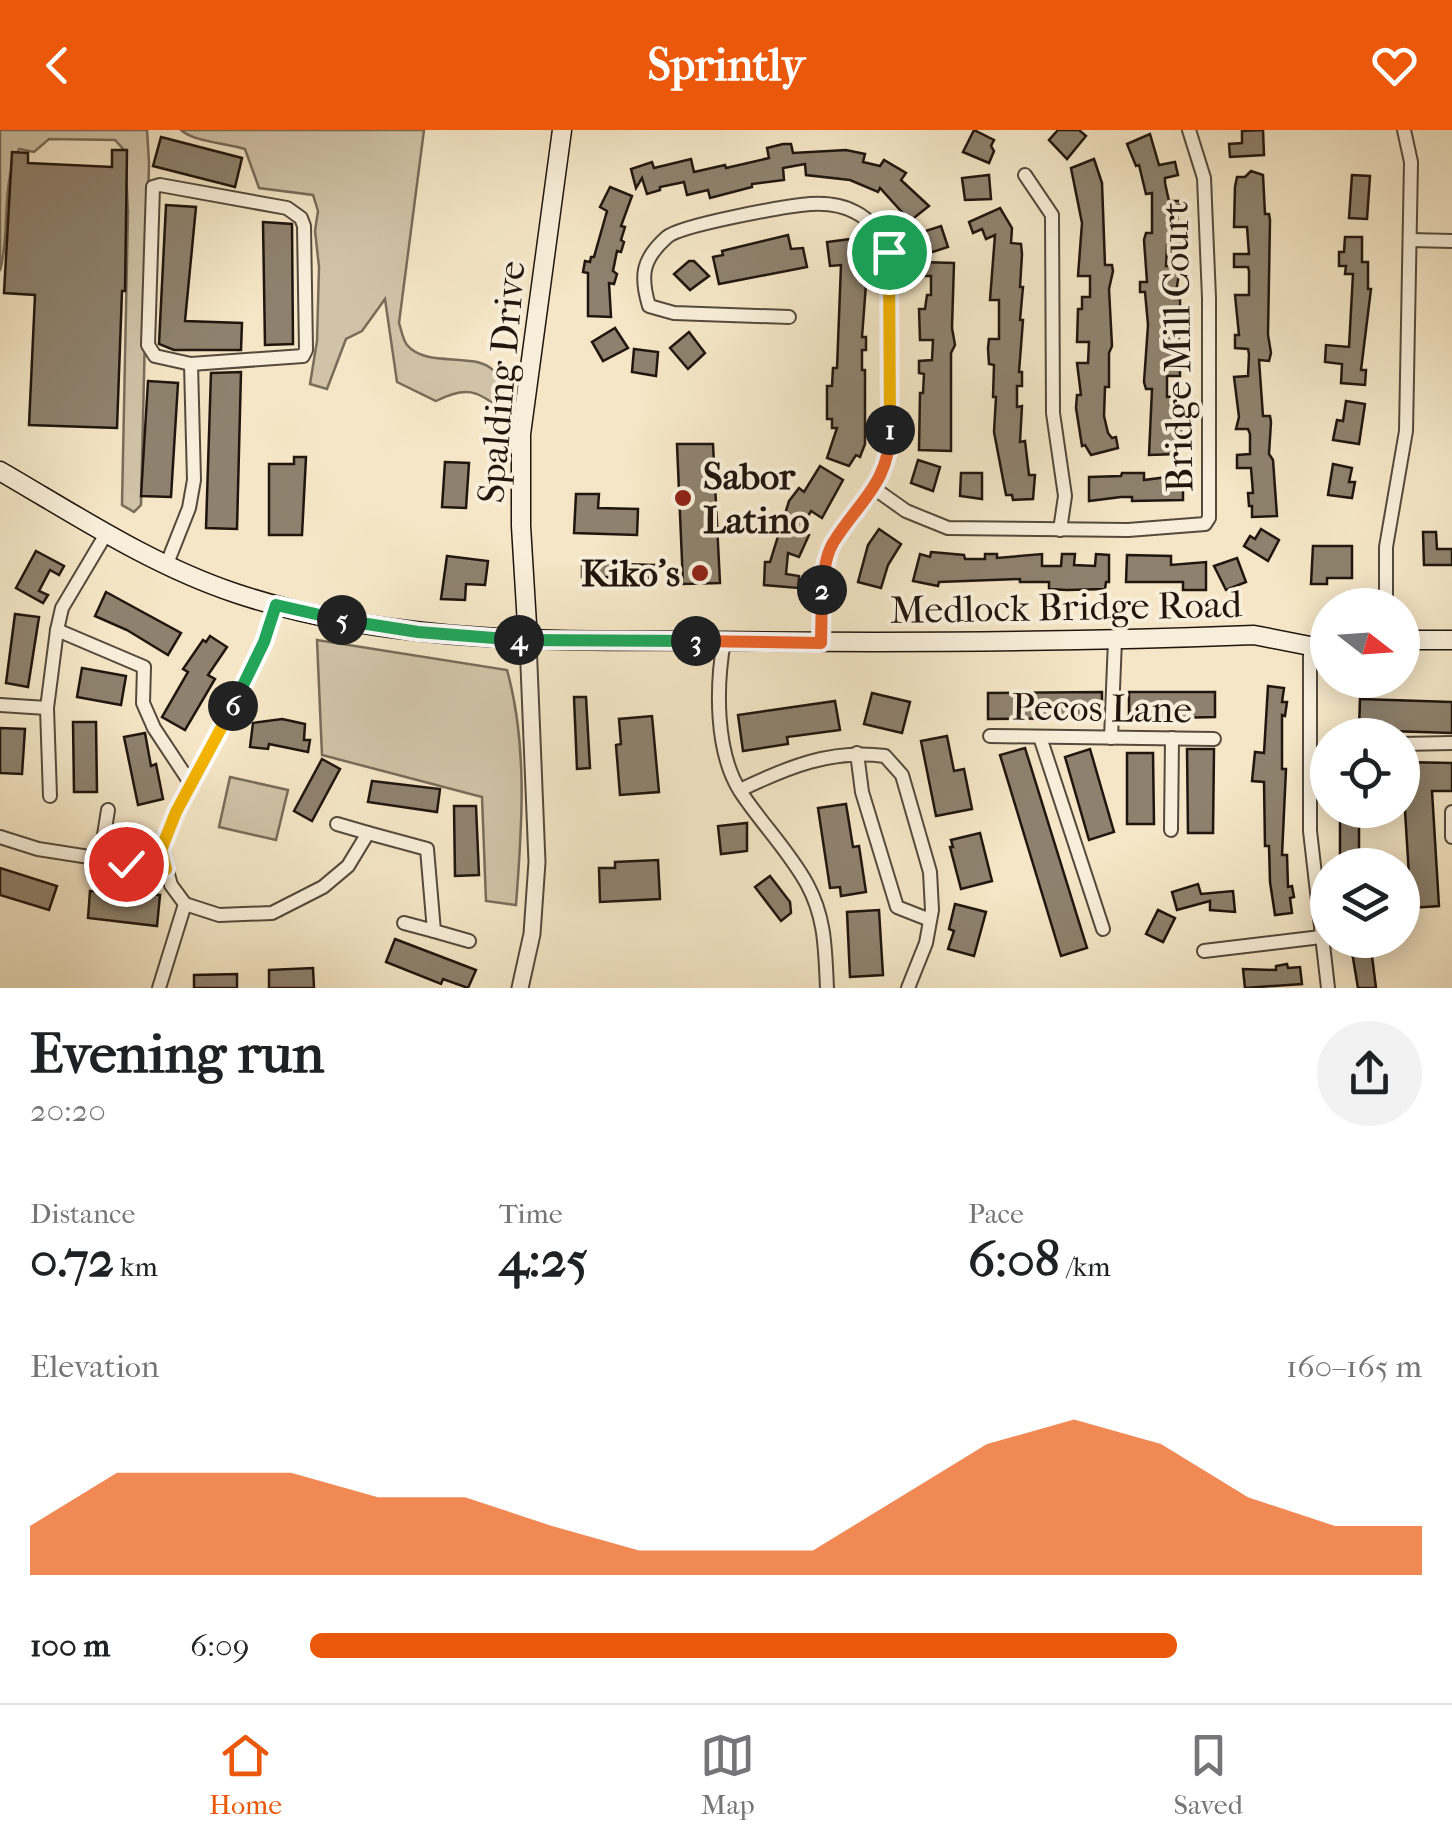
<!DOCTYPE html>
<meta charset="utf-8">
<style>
body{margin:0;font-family:"IM FELL French Canon",serif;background:#f2f2f2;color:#202124;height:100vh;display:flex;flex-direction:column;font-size:38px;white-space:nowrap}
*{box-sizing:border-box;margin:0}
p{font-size:32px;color:#757577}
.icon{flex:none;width:55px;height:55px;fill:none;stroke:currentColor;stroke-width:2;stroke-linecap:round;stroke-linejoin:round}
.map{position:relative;height:858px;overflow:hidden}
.sheet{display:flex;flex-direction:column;background:#fff;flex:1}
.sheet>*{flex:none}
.needle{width:65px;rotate:107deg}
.controls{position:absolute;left:1310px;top:458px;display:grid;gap:20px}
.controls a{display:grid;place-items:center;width:110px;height:110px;border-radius:50%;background:#fff;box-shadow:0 5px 25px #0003;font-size:50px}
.pin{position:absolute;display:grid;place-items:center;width:85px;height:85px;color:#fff;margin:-42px;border:5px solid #fff;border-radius:50%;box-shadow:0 2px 10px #0007}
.km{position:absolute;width:50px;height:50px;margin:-25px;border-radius:50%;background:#222;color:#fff;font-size:28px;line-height:50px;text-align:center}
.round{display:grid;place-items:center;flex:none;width:105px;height:105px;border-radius:52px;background:#f2f2f2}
.overview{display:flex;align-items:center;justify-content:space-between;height:170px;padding:0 30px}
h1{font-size:55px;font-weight:700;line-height:75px}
.metrics{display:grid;grid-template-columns:repeat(3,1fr);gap:15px;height:170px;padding:10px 30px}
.metrics div{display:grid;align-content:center}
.metrics b{font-size:50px;font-weight:700}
.metrics small{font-size:28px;font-weight:400}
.metrics p{font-size:28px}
.chart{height:280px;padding:20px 30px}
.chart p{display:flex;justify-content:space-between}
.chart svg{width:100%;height:180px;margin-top:10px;fill:#ea580c;opacity:.7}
ul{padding:0 30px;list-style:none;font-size:32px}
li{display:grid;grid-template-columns:160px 120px 1fr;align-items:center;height:75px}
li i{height:25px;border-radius:12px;background:#ea580c}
header{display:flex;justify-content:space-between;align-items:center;height:130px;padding:0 30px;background:#ea580c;color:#fff;font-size:45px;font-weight:700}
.tab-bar{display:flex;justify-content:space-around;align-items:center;height:140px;border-top:2px solid #e0e0e0;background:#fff;font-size:28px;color:#757577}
.tab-bar a{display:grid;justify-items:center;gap:5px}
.tab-bar .active{color:#ea580c}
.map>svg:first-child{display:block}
.green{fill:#d0c3a7;stroke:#786c5a;stroke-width:2.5}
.building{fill:#8e826e;stroke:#20160e;stroke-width:2.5}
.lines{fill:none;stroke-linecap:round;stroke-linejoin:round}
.minor-casing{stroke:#554a3c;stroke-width:16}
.tertiary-casing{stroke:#554a3c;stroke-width:19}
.secondary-casing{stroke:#20160e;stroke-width:21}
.minor{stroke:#f8efda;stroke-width:12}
.tertiary{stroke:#f8efda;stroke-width:15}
.secondary{stroke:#f8efda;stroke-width:18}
.split-1-casing{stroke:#fff;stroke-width:20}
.split-2-casing{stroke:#fff;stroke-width:20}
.split-3-casing{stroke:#fff;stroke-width:20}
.split-4-casing{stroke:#fff;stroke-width:20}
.split-5-casing{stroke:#fff;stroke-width:20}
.split-6-casing{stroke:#fff;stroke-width:20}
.split-7-casing{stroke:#fff;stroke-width:20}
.split-8-casing{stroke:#fff;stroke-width:20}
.split-1{stroke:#f5b400;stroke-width:12}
.split-2{stroke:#f0652b;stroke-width:12}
.split-3{stroke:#f0652b;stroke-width:12}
.split-4{stroke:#22a559;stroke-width:12}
.split-5{stroke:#22a559;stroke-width:12}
.split-6{stroke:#22a559;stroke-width:12}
.split-7{stroke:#f5b400;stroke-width:12}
.split-8{stroke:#f5b400;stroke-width:12}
.poi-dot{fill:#8f2418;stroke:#f8efda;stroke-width:4}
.labels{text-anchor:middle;stroke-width:8;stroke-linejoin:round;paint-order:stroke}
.street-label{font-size:38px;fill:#20160e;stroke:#f8efda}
.poi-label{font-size:38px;font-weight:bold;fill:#20160e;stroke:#f8efda;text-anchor:start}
</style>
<header><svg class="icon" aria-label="back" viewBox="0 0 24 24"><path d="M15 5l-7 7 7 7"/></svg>Sprintly<svg class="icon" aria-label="heart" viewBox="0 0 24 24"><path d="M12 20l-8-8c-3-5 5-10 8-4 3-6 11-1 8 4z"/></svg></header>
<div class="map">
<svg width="1452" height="858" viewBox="0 0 1452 858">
<rect width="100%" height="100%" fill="#f4e6c6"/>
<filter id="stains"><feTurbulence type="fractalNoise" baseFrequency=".002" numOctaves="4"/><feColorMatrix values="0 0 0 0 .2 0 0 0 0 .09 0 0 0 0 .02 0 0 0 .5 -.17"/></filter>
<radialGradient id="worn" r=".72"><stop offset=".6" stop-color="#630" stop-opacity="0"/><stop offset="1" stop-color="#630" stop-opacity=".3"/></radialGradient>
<!-- green -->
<g class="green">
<path d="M0 0H147L149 32 141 375 134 382 122 375 128 82 125 21 115 10 49 9 34 22 19 19C0 55 11 102 0 141Z"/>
<path d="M181 0H424L399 193C401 199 403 210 407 215 434 247 511 203 502 280 477 260 466 256 436 271L397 252 385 169 362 201 346 209 327 259 310 254 317 211 319 137 315 101 318 81 313 65 259 58 245 19C226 13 194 12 181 0Z"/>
<path d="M317 510 507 540C528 615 522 698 516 775L486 771 482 667 322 625Z"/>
<path d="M230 647 288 660 276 710 219 697Z"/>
</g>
<!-- building -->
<g class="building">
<path d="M974 0 994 10 991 16 994 21 989 33 963 22Z"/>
<path d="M1058 0H1079L1086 6 1067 29 1049 10Z"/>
<path d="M1263 0 1264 25 1230 27 1229 14 1242 13V1Z"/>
<path d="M1150 4 1159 35 1175 32 1178 45 1165 48V53L1169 71H1180V84H1177L1180 115 1167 116 1166 136 1180 137 1175 169H1180V181H1168L1167 201H1180L1175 234H1180V246H1167V267L1180 266 1177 299H1181V312H1177L1178 324 1149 325 1152 259H1146L1144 252 1148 195 1145 162H1140V152H1147L1144 110 1146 103H1152V63L1146 64 1139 35 1136 36 1127 14Z"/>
<path d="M161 7 242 28 235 57 153 36Z"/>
<path d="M783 14H791L793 23 846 20 865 24 863 32 880 36 884 30 906 43 901 50 929 76 910 91 880 58 878 62 850 50 806 45 805 34 783 38 784 50 752 54V57L710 68 708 60 687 65 684 52 660 57V60L647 64 642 48 636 58 631 39 652 32 654 38 691 29 694 42 725 35 726 38 769 28 767 18Z"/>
<path d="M112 20H127L125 161H122L117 298 29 295 35 165 4 163 12 22 28 23V33L112 37Z"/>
<path d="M1094 29 1102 53 1105 135H1112L1113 141 1109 159 1112 216 1109 223V257H1105L1104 286 1108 303 1112 308 1116 307 1118 318 1091 325 1085 315 1082 316 1076 278 1077 265H1081L1077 233H1088L1089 212H1077L1078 179H1082V167H1090V146H1078L1082 93 1071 38Z"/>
<path d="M1251 41 1263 45 1265 84H1269L1270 90 1268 205 1271 223 1269 231 1259 230 1263 286H1270L1271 292 1269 324 1273 330 1277 386 1252 387V376H1249L1248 363H1253L1251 338H1237V325L1250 324V304L1248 299H1236L1239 287 1234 247 1248 246 1249 224 1248 219 1235 218V205H1239L1235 165H1249V141L1248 137H1234V124H1249L1247 97H1234L1235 57 1237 47H1245Z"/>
<path d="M989 45 991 69 965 70 962 48Z"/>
<path d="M1352 45 1370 46 1367 89 1349 88Z"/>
<path d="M610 57 632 66 621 96 625 97 621 110 624 112 621 122 617 121 613 141 617 144 614 154 609 153 611 187 588 186V143L583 142 585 131 590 132 591 127H594L607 81 600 77Z"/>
<path d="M166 75 196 77 185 191 242 193 241 220H174L159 214Z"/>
<path d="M1000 78 1012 98 1011 113 1021 114 1022 124 1020 157H1023L1020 190H1023L1019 242H1022V256H1017V277L1022 276 1020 312 1025 311 1029 345H1035L1033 369 1013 370 1012 365H1006L994 302 996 267H993L994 235 989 234 988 218 989 209H999V170H990L995 105 986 109 982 99 973 103 969 92Z"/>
<path d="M263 92 292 94 293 214 265 215Z"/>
<path d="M941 96 948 117 920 126 913 105Z"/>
<path d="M788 105 791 119 803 118 807 137 719 154 713 127 723 125 722 121Z"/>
<path d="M1345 107H1362V132H1368V159H1371L1361 240H1366L1365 255 1341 253 1342 234 1325 232 1326 215 1349 217 1353 144H1345L1346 136H1339V122H1344Z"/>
<path d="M851 109 852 117 857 120 863 154H866L862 207H866V220H862V240H865V314L860 327 856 325 849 336 827 328 837 298H832V289H827V256H832L833 238H837L841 135 830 136 827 112Z"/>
<path d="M689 131H694L709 146 690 160 674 144Z"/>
<path d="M919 132 954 133 952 198 955 215 951 223V321L919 320 920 263H923L924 244 919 243V231L932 230 933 210H920L919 179H925L927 165H931V146H918Z"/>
<path d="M615 198 628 218 603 231 592 212Z"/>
<path d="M689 202 705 223 688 239 670 218Z"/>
<path d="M634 219 658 222 656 246 632 242Z"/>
<path d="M241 242 237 399 206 398 211 243Z"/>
<path d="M148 251 178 253 171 367 141 366Z"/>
<path d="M1346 271 1365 274 1359 314 1333 310 1337 290 1343 291Z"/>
<path d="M677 314H713L720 453 683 454Z"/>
<path d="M294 327H306L302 405H269V334H294Z"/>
<path d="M918 330 940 337 933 361 911 353Z"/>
<path d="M445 332 469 333 466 378 442 377Z"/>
<path d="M1333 334 1352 338 1349 352H1355L1352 368 1328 365Z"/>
<path d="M820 336 843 350 822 388 811 381 799 401 809 405 799 427 788 423 786 444 799 446 798 458 764 455 765 432H770L789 371 799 358 804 362Z"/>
<path d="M961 343H982V369L960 366Z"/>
<path d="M1122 343H1144V350L1183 345V370L1132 371V367H1121L1089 371V347L1121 346Z"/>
<path d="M576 364H599L598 378 638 379 637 405 574 403Z"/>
<path d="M879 399 901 414 888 435 881 458 858 452 868 415Z"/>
<path d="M1261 399 1279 410 1268 431 1244 416 1250 406 1255 409Z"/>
<path d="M1423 402H1436L1437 419H1452V435H1424Z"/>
<path d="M1313 416H1352V448H1327V454H1311Z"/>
<path d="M36 421 64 436 59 445 50 440 39 461 48 465 43 473 16 458Z"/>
<path d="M931 422 964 425 965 429H985V424H997V428L1042 424V436H1061L1062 424H1075L1074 435 1095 436 1096 424 1109 425V452H1106L1105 459 1067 460 1049 459V452H1020V449L939 452 938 456 913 451 920 424 930 427Z"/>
<path d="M1127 425 1171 426V435L1206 432V460H1183V452H1126Z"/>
<path d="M447 426 488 431 485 455 466 454 465 470 441 469Z"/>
<path d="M1237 428 1246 452 1226 460 1214 436Z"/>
<path d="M582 433 655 435 654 448 582 447Z"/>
<path d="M106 462 181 503 168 525 127 500 95 486Z"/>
<path d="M15 484 39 487 28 557 6 553Z"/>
<path d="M210 506 227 517 208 545 215 549 185 600 162 587 188 542 183 539 203 510 206 512Z"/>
<path d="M82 538 126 546 121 575 77 567Z"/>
<path d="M1268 556 1284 558 1282 572H1287L1285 586 1282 585V639H1286L1282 725H1287L1288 757 1292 756 1294 767 1290 768 1292 783 1275 785 1270 752 1269 716H1265L1264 652 1252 651 1255 622 1264 623Z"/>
<path d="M1102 562V588L988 589V563Z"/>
<path d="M1129 562H1215V587L1129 589Z"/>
<path d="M872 563 910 572 902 603 864 594Z"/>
<path d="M574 567H586L590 638 577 639Z"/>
<path d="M1360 569 1452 572V603L1359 600Z"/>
<path d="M835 571 840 600 787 607 788 614 743 621 738 585Z"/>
<path d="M652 586 659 662 620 665 616 615 621 614 619 589Z"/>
<path d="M282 589 305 594 304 610H310L308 622 269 614 268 619 250 617 253 593Z"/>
<path d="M73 592H96L97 662H74Z"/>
<path d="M0 598 25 599 22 644 0 643Z"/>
<path d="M145 603 151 636 156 634 163 669 138 675 124 607Z"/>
<path d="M947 606 954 641 964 639 972 679 936 686 921 611Z"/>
<path d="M1025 618 1087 818 1061 826 1000 625Z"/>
<path d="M1090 619 1114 702 1089 710 1065 627Z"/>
<path d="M1187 619H1214L1213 703H1188Z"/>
<path d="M1127 623H1153L1154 694H1127Z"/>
<path d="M322 629 340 639 312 691 294 681Z"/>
<path d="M1402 632 1452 633V661H1432L1439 776 1411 778Z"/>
<path d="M372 651 440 659 437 682 368 672Z"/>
<path d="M846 674 853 717 859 716 866 762 841 766 840 757 830 758 818 678Z"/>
<path d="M454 676H476L479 745 455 746Z"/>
<rect x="1340" y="691" width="19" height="44"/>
<path d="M747 693V721L721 724 718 696Z"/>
<path d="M980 703 992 751 961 759 950 717H953L951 710Z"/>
<path d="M658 730 660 769 600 772 599 738H615V732Z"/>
<path d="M0 738 57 756 49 780 0 765Z"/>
<path d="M770 746 790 772 791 783 781 791 755 757Z"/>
<path d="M1198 754 1201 764 1233 761 1235 782 1210 780V771L1177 780 1172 762Z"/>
<path d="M90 761 160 765 157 796 88 788Z"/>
<path d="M955 774 986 782 974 826 948 819 954 801 949 799Z"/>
<path d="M879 780 883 845 850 847 847 782Z"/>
<path d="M1158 780 1175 788 1163 812 1146 804Z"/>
<path d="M395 809 476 840 468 858 443 849 441 854 386 832Z"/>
<path d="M1350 810H1370L1376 858H1358Z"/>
<path d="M1287 834 1288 838 1300 837 1302 854 1245 858 1243 839 1276 840V836Z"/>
<path d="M313 838 314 858H269V840Z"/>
<path d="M237 844V858H194V845Z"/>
</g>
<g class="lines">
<!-- minor casing -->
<g class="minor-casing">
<g id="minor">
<path d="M1025 45 1052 85 1053 283 1065 366 1060 400"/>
<path d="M160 55 287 78 301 88 304 96 306 220 303 226 191 234 155 226 148 215 153 57Z"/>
<path d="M1410 110 1452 111"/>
<path d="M789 187 674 183 649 176C640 146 642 129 667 107 681 95 786 76 810 74 824 73 842 75 855 82 872 90 881 107 889 122L890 314 875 359 833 413 827 426 822 459 821 513"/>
<path d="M875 359 906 381 948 398 1128 400 1205 394 1209 388V168L1204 48 1189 0"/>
<path d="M166 436 189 378 194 350 191 234"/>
<path d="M276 475 265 512 176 682 161 720 171 755 185 774 219 785 272 783 323 757 348 736 368 703 427 719 434 801 469 811"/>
<path d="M1386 475V417L1406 301 1411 32 1404 0"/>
<path d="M57 500 144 537 143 573 154 598 191 654"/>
<path d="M724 511C716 556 715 621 740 661 761 693 789 721 807 754 826 789 825 821 827 858"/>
<path d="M1310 516V701L1328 858"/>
<path d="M0 575 47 578"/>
<path d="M990 606 1214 609"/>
<path d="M1040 607 1103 799"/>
<path d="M1111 608 1115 510"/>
<path d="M1402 614 1452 613"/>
<path d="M857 623 862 662 897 777 930 790"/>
<path d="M740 660C788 637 831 619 885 626L902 645 930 742 932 780 926 813 908 858"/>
<path d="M50 666 47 578 57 500 62 478 106 404"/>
<path d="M1452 682V707"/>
<path d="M337 694 368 703"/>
<path d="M1171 700 1172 608"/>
<path d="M0 707 38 719 166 739"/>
<path d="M100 730 108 680"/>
<path d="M404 793 434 801"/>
<path d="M1204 821 1321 807"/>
<path d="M159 858 185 774"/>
</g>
</g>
<!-- tertiary casing -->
<g class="tertiary-casing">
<path id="tertiary" d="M520 858 532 804 537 732 528 511"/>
</g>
<!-- secondary casing -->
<g class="secondary-casing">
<g id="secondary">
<path d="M0 341C76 385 151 435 235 463 392 516 560 510 723 511 900 513 1077 512 1254 505L1310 516 1328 515"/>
<path d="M1402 510H1452"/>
<path d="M528 511 521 396V304L562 0"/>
</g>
</g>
<!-- minor -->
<use href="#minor" class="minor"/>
<!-- tertiary -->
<use href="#tertiary" class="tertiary"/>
<!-- secondary -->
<use href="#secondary" class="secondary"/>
</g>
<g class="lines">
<!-- split-1 casing -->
<g class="split-1-casing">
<path id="split-1" d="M889 122 890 300"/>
</g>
<!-- split-2 casing -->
<g class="split-2-casing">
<path id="split-2" d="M822 460C824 444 825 427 833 413 858 372 890 353 890 300"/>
</g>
<!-- split-3 casing -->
<g class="split-3-casing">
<path id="split-3" d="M696 511 821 513 822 460"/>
</g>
<!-- split-4 casing -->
<g class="split-4-casing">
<path id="split-4" d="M519 510 696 511"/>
</g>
<!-- split-5 casing -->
<g class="split-5-casing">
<path id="split-5" d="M342 490 418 502 519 510"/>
</g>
<!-- split-6 casing -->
<g class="split-6-casing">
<path id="split-6" d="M233 576 264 512 276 475 342 490"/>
</g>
<!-- split-7 casing -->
<g class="split-7-casing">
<path id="split-7" d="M165 736 161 720 176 682 233 576"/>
</g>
<!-- split-8 casing -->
<g class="split-8-casing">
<path id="split-8" d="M126 734 166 739 165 736"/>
</g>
<!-- split-1 -->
<use href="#split-1" class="split-1"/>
<!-- split-2 -->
<use href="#split-2" class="split-2"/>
<!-- split-3 -->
<use href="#split-3" class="split-3"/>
<!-- split-4 -->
<use href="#split-4" class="split-4"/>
<!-- split-5 -->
<use href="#split-5" class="split-5"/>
<!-- split-6 -->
<use href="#split-6" class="split-6"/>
<!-- split-7 -->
<use href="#split-7" class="split-7"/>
<!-- split-8 -->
<use href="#split-8" class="split-8"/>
</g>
<!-- markers -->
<g class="poi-dot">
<circle cx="683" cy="368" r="10"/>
<circle cx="700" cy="443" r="10"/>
</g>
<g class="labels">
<!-- street labels -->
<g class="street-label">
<text transform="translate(1177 217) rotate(-91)" y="13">Bridge Mill Court</text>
<text transform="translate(501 252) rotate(-85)" y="13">Spalding Drive</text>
<text transform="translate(1066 477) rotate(-1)" y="13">Medlock Bridge Road</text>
<text transform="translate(1102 578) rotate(1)" y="13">Pecos Lane</text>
</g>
<!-- poi labels -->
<g class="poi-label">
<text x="703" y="359">Sabor<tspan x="703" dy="44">Latino</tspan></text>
<text x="680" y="456" text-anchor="end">Kiko's</text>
</g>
</g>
<rect width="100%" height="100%" filter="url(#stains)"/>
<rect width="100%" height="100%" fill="url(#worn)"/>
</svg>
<div class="controls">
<a><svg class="needle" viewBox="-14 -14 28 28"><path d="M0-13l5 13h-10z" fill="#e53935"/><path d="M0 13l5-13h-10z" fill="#757577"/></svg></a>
<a><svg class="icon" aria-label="locate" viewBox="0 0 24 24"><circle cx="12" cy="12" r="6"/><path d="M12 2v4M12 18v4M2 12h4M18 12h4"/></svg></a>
<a><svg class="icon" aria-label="layers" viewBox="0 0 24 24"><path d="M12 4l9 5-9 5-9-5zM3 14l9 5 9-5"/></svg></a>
</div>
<div class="pin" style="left:889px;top:122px;background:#1e9e55"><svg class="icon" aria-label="arrive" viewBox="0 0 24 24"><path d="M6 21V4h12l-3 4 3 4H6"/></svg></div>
<div class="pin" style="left:126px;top:734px;background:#d93025"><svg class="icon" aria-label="check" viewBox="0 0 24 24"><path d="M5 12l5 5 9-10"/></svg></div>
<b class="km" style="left:890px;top:300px">1</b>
<b class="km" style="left:822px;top:460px">2</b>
<b class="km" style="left:696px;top:511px">3</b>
<b class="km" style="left:519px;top:510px">4</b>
<b class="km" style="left:342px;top:490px">5</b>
<b class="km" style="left:233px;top:576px">6</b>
</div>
<section class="sheet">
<div class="overview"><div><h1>Evening run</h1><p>20:20</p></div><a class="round"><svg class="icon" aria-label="share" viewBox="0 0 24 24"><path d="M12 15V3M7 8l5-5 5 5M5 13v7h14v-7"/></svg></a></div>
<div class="metrics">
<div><p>Distance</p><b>0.72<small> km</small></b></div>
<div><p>Time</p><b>4:25</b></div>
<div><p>Pace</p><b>6:08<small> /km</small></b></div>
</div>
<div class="chart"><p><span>Elevation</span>160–165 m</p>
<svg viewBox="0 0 160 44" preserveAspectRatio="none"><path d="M0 44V32L10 19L20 19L30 19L40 25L50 25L60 32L70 38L80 38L90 38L100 25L110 12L120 6L130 12L140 25L150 32L160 32V44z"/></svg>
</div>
<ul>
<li><b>100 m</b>6:09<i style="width:78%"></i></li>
</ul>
</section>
<nav class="tab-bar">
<a class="active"><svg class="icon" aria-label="home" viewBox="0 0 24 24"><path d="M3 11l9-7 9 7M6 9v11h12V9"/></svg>Home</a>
<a><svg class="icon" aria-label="map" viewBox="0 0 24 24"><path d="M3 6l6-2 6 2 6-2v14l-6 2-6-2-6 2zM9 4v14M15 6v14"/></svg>Map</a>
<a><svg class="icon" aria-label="saved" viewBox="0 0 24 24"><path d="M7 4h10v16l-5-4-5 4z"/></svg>Saved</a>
</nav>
